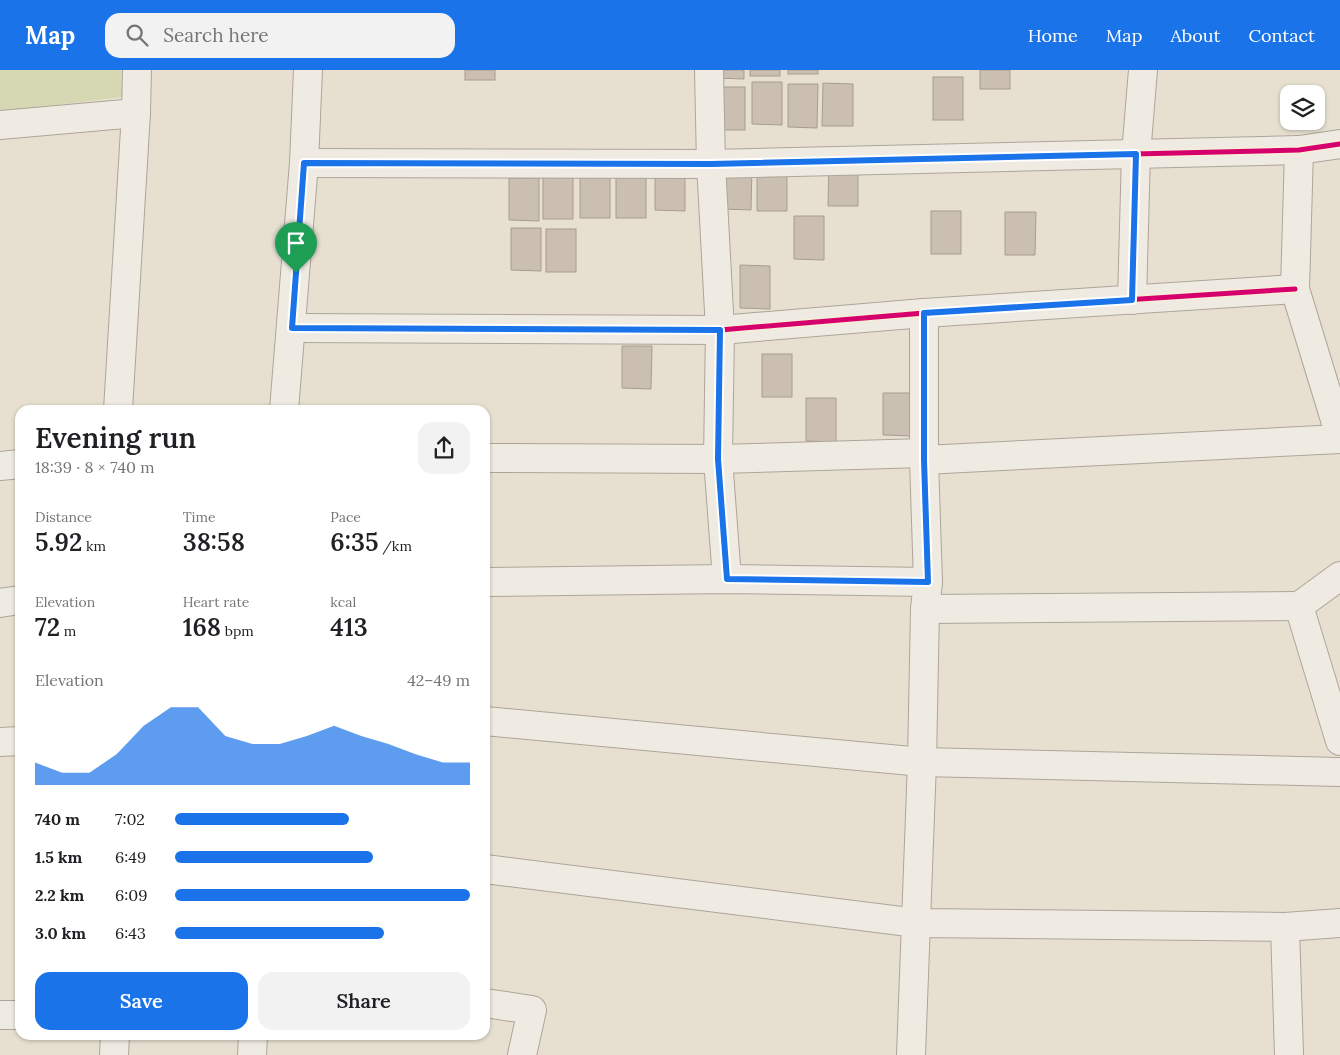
<!DOCTYPE html>
<meta charset="utf-8">
<style>
body{margin:0;font-family:Lora,serif;background:#f2f2f2;color:#202124;height:100vh;display:flex;flex-direction:column;font-size:19px;white-space:nowrap}
*{box-sizing:border-box;margin:0}
p{font-size:16px;color:#757577}
.icon{flex:none;width:28px;height:28px;fill:none;stroke:currentColor;stroke-width:2;stroke-linecap:round;stroke-linejoin:round}
.map{position:relative;flex:1;overflow:hidden}
.side{position:absolute;left:15px;top:335px;width:475px;height:635px;display:flex;flex-direction:column;background:#fff;border-radius:15px;box-shadow:0 1px 4px #0004}
.side>*{flex:none}
.fabs{position:absolute;left:1280px;top:15px;display:grid;gap:10px}
.fabs a{display:grid;place-items:center;width:45px;height:45px;border-radius:10px;background:#fff;box-shadow:0 1px 4px #0004;font-size:25px}
.pin{position:absolute;display:grid;place-items:center;width:42px;height:42px;color:#fff;margin:-51px -21px;border-radius:50% 50% 50% 0;rotate:-45deg;box-shadow:0 0 5px #0007}
.pin .icon{rotate:45deg}
.round{display:grid;place-items:center;flex:none;width:52px;height:52px;border-radius:15px;background:#f2f2f2}
.headline{display:flex;align-items:center;justify-content:space-between;height:85px;padding:0 20px}
h1{font-size:28px;font-weight:600;line-height:38px}
.figures{display:grid;grid-template-columns:repeat(3,1fr);gap:8px;height:85px;padding:5px 20px}
.figures div{display:grid;align-content:center}
.figures b{font-size:25px;font-weight:600}
.figures small{font-size:14px;font-weight:400}
.figures p{font-size:14px}
.chart{height:140px;padding:10px 20px}
.chart p{display:flex;justify-content:space-between}
.chart svg{width:100%;height:90px;margin-top:5px;fill:#1a73e8;opacity:.7}
.primary-button{display:flex;gap:10px;margin-top:auto;padding:10px 20px}
.primary-button a{flex:1;height:58px;border-radius:15px;background:#1a73e8;color:#fff;font-size:20px;font-weight:600;line-height:58px;text-align:center}
.primary-button a+a{background:#f2f2f2;color:#202124}
ul{padding:0 20px;list-style:none;font-size:16px}
li{display:grid;grid-template-columns:80px 60px 1fr;align-items:center;height:38px}
li i{height:12px;border-radius:6px;background:#1a73e8}
header{display:flex;align-items:center;gap:30px;box-sizing:border-box;height:70px;padding:0 25px;background:#1a73e8;color:#fff}
header strong{font-size:24px}
nav{display:flex;gap:28px;margin-inline-start:auto;font-size:18px}
.search{width:350px;height:45px;background:#f2f2f2;display:flex;align-items:center;gap:12px;box-sizing:border-box;padding:0 18px;border-radius:15px;color:#757577;font-size:19px}
.map>svg:first-child{display:block}
.green{fill:#d6d7b3}
.building{fill:#cbbfb2;stroke:#a89c90}
.lines{fill:none;stroke-linecap:round;stroke-linejoin:round}
.minor-casing{stroke:#ada599;stroke-width:30}
.minor{stroke:#efebe3;stroke-width:28}
.cycleway-casing{stroke:#f7eed8;stroke-width:8}
.cycleway{stroke:#d6006c;stroke-width:5}
.route-casing{stroke:#fff;stroke-width:10}
.route{stroke:#1a73e8;stroke-width:6}
</style>
<header>
<strong>Map</strong>
<div class="search"><svg class="icon" aria-label="search" viewBox="0 0 24 24"><circle cx="10" cy="10" r="6"/><path d="M15 15l6 6"/></svg>Search here</div>
<nav><a>Home</a><a>Map</a><a>About</a><a>Contact</a></nav>
</header>
<div class="map">
<svg width="1340" height="985" viewBox="0 0 1340 985">
<rect width="100%" height="100%" fill="#e7e0d1"/>
<!-- green -->
<path class="green" d="M0 0H121L123 27 0 42Z"/>
<!-- building -->
<g class="building">
<rect x="465" y="0" width="30" height="10"/>
<path d="M714 0H744V9L714 8Z"/>
<rect x="750" y="0" width="30" height="6"/>
<rect x="788" y="0" width="30" height="4"/>
<rect x="980" y="0" width="30" height="19"/>
<rect x="933" y="7" width="30" height="43"/>
<path d="M752 12H782V55L752 54Z"/>
<path d="M823 13 853 14V56H822Z"/>
<path d="M788 14H818L817 58 788 57Z"/>
<rect x="715" y="17" width="30" height="43"/>
<path d="M829 93H858V136H828Z"/>
<path d="M722 96 752 97 751 140 722 139Z"/>
<path d="M655 97H685V141L655 140Z"/>
<path d="M757 98 787 99V141H757Z"/>
<path d="M580 104 610 105V148H580Z"/>
<rect x="616" y="105" width="30" height="43"/>
<rect x="543" y="106" width="30" height="43"/>
<path d="M509 108H539V151L509 150Z"/>
<rect x="931" y="141" width="30" height="43"/>
<path d="M1005 142H1036L1035 185H1005Z"/>
<path d="M794 146H824V190L794 189Z"/>
<path d="M511 158H541V201L511 200Z"/>
<rect x="546" y="159" width="30" height="43"/>
<path d="M740 195 770 196V239L740 238Z"/>
<path d="M622 276H652L651 319 622 318Z"/>
<rect x="762" y="284" width="30" height="43"/>
<path d="M883 323H912V366L883 365Z"/>
<path d="M806 328H836V372L806 371Z"/>
</g>
<g class="lines">
<!-- minor casing -->
<g class="minor-casing">
<g id="minor">
<path d="M709 0 711 94 720 260 718 389 727 509"/>
<path d="M0 55 136 43"/>
<path d="M1299 80 1295 219 1340 366"/>
<path d="M304 93 711 94 1299 80 1340 74"/>
<path d="M1132 230 1136 84 1143 0"/>
<path d="M292 258 720 260 924 243 1295 219"/>
<path d="M118 340 136 43 137 0"/>
<path d="M284 340 304 93 308 0"/>
<path d="M485 388 718 389 924 383"/>
<path d="M924 390 1340 369"/>
<path d="M0 396 20 394"/>
<path d="M1340 506 1299 536 1340 671"/>
<path d="M485 512 727 509 928 512"/>
<path d="M0 533 20 530"/>
<path d="M925 539 1299 536"/>
<path d="M485 651 922 692 1340 702"/>
<path d="M0 672 20 671"/>
<path d="M485 799 917 853 1285 857 1340 853"/>
<path d="M1285 857 1289 985"/>
<path d="M485 933 532 940 522 985"/>
<path d="M0 945H20"/>
<path d="M114 985 115 965"/>
<path d="M252 985 253 965"/>
<path d="M911 985 922 692 925 539 928 512 924 390V243"/>
</g>
</g>
<!-- minor -->
<use href="#minor" class="minor"/>
<!-- cycleway casing -->
<g class="cycleway-casing">
<g id="cycleway">
<path d="M304 93 711 94 1299 80 1340 74"/>
<path d="M292 258 720 260 924 243 1295 219"/>
</g>
</g>
<!-- cycleway -->
<use href="#cycleway" class="cycleway"/>
</g>
<g class="lines">
<!-- route casing -->
<g class="route-casing">
<path id="route" d="M1136 84 1132 230 924 243V390L928 512 727 509 718 389 720 260 292 258 304 93 711 94Z"/>
</g>
<!-- route -->
<use href="#route" class="route"/>
</g>
</svg>
<div class="fabs">
<a><svg class="icon" aria-label="layers" viewBox="0 0 24 24"><path d="M12 4l9 5-9 5-9-5zM3 14l9 5 9-5"/></svg></a>
</div>
<div class="pin" style="left:296px;top:203px;background:#1e9e55"><svg class="icon" aria-label="arrive" viewBox="0 0 24 24"><path d="M6 21V4h12l-3 4 3 4H6"/></svg></div>
<section class="side">
<div class="headline"><div><h1>Evening run</h1><p>18:39 · 8 × 740 m</p></div><a class="round"><svg class="icon" aria-label="share" viewBox="0 0 24 24"><path d="M12 15V3M7 8l5-5 5 5M5 13v7h14v-7"/></svg></a></div>
<div class="figures">
<div><p>Distance</p><b>5.92<small> km</small></b></div>
<div><p>Time</p><b>38:58</b></div>
<div><p>Pace</p><b>6:35<small> /km</small></b></div>
</div>
<div class="figures">
<div><p>Elevation</p><b>72<small> m</small></b></div>
<div><p>Heart rate</p><b>168<small> bpm</small></b></div>
<div><p>kcal</p><b>413</b></div>
</div>
<div class="chart"><p><span>Elevation</span>42–49 m</p>
<svg viewBox="0 0 160 44" preserveAspectRatio="none"><path d="M0 44V33L10 38L20 38L30 29L40 15L50 6L60 6L70 20L80 24L90 24L100 20L110 15L120 20L130 24L140 29L150 33L160 33V44z"/></svg>
</div>
<ul>
<li><b>740 m</b>7:02<i style="width:59%"></i></li>
<li><b>1.5 km</b>6:49<i style="width:67%"></i></li>
<li><b>2.2 km</b>6:09<i style="width:100%"></i></li>
<li><b>3.0 km</b>6:43<i style="width:71%"></i></li>
</ul>
<div class="primary-button"><a>Save</a><a>Share</a></div>
</section>
</div>
